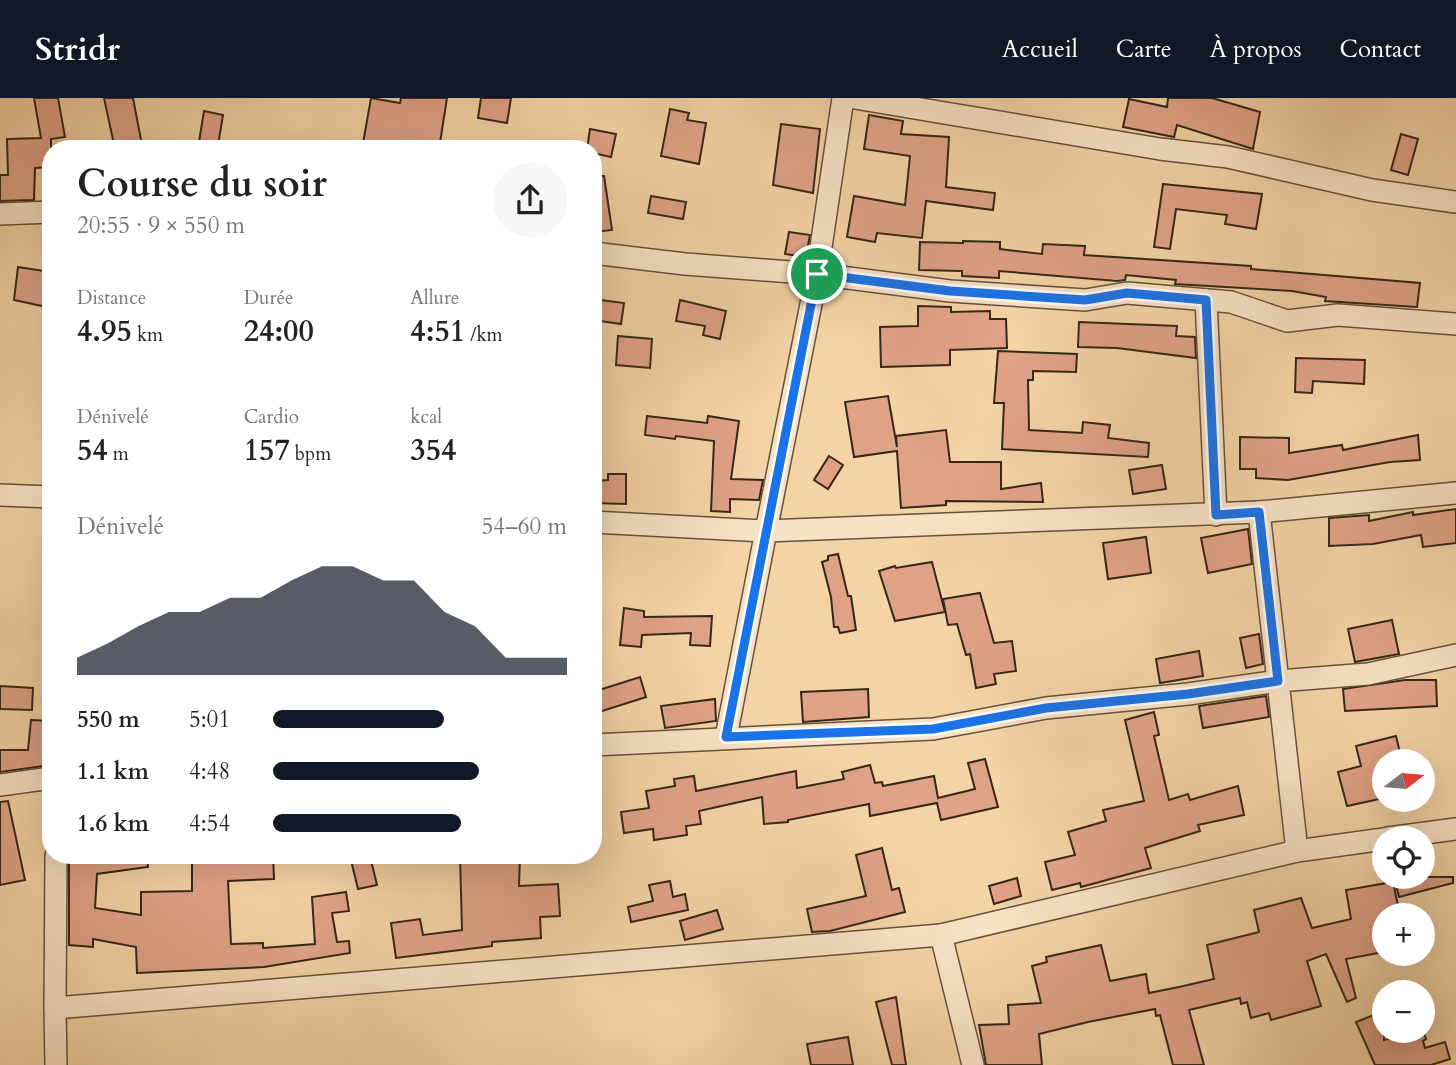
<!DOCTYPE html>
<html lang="fr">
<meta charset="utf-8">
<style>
body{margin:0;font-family:Cardo,serif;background:#f6f6f6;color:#222;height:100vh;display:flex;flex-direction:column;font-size:26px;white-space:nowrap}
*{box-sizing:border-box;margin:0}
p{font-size:23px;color:#767676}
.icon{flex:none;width:38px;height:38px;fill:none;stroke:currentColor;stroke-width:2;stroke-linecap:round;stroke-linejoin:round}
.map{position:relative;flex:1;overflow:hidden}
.panel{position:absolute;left:42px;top:42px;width:560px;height:724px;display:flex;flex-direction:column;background:#fff;border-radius:28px;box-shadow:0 7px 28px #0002}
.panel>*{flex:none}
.needle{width:46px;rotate:74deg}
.controls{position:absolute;left:1372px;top:651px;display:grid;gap:14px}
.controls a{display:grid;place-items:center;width:63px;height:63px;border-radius:50%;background:#fff;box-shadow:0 7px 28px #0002;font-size:35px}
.pin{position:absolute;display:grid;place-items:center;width:60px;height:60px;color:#fff;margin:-30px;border:4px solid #fff;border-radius:50%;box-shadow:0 2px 7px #0007}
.round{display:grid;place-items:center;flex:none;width:74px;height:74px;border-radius:37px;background:#f6f6f6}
.overview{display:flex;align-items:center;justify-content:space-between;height:119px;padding:0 35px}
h1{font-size:38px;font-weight:800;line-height:52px}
.metrics{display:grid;grid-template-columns:repeat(3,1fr);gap:10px;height:119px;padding:7px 35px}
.metrics div{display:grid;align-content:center}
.metrics b{font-size:30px;font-weight:800}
.metrics small{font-size:19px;font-weight:400}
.metrics p{font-size:19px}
.chart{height:196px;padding:14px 35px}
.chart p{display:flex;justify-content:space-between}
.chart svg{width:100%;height:126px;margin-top:7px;fill:#111827;opacity:.7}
ul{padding:0 35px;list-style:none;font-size:23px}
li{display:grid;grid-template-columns:112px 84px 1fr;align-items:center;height:52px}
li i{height:18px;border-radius:9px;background:#111827}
header{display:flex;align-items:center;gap:42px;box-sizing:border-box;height:98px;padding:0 35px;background:#111827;color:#fff}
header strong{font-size:33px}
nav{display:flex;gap:38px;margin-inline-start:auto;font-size:24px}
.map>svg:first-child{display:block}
.building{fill:#e0a287;stroke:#352717;stroke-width:2}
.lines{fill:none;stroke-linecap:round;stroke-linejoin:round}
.street-casing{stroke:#65523b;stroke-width:24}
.street{stroke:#f8e2c5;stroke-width:21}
.route-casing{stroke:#fff;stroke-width:14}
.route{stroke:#1a73e8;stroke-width:9}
</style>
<header>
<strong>Stridr</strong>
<nav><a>Accueil</a><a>Carte</a><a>À propos</a><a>Contact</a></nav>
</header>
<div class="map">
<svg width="1456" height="967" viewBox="0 0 1456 967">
<rect width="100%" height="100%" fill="#f4d3a6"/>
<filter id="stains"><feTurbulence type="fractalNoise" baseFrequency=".00286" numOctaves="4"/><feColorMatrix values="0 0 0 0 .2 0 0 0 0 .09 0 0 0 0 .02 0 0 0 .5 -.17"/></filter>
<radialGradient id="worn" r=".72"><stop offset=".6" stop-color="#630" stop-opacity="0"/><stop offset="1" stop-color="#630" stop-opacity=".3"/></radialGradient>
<!-- building -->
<g class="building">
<path d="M34 0H58L65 39 51 41V69L35 70 34 102 0 103V77H8L7 41 41 40Z"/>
<path d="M104 0H133L142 47 115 51Z"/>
<path d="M371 0 400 5 401 0H447L439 51H362Z"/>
<path d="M481 0H511L507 25 478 20Z"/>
<path d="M1168 0H1212L1260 14 1253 51 1177 27 1174 39 1123 29 1129 1 1167 9Z"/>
<path d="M670 11 689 15 687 22 706 25 699 66 661 58Z"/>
<path d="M204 13 223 17 218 47 199 44Z"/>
<path d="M869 17 903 23 901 36 949 39 946 89 995 95 993 112 926 103 922 140 877 135 875 144 847 139 854 98 905 107 910 58 864 51Z"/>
<path d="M781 26 820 31 813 95 773 87Z"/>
<path d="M590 31 616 36 611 59 593 55V51H587Z"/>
<path d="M1401 36 1418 41 1408 77 1391 72Z"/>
<path d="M593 78H604L612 132 595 134Z"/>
<path d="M1163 86 1262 96 1256 131 1225 126 1227 117 1176 111 1170 151 1154 149Z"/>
<path d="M651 98 686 104 683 121 648 115Z"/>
<path d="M789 134 810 137 806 159 785 156Z"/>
<path d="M963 143 1000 144V151L1042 156 1043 146 1085 148 1084 157 1251 168V171L1420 185 1417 209 1325 203 1326 199 1292 193 1175 186 1176 182 1126 177 1125 182 1117 183 999 173V180L962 178V173L919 172 920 144 963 145Z"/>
<path d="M18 169 51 174V210L14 202Z"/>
<path d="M593 201 624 205 621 226 593 222Z"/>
<path d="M680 202 726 213 720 241 703 237 705 228 676 223Z"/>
<path d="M918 208 951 209V214L990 213V221H1006L1007 250 950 252V267L881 269 880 229 918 228Z"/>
<path d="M1079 224 1177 228 1176 238 1195 239 1196 260 1117 250 1078 249Z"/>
<path d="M618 238 652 241 650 270 616 267Z"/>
<path d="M998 253 1077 256 1076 274 1033 273V282H1028L1029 332 1082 335 1083 324 1110 327 1108 340 1149 345 1148 359 1002 351 1004 305H994Z"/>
<path d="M1296 260 1365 262 1364 286 1313 283 1312 295 1295 294Z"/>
<path d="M888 298 897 349 896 338 946 332 950 364H1001V391L1041 385 1043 404 946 403V407L901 410 897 353 854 359 845 304Z"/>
<path d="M647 318 707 325 708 318 739 323 731 381 763 382 759 402 730 401V414L711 413 714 343 676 338 675 341 645 337Z"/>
<path d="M1418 337 1420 362 1390 364 1288 382 1256 380V371H1240V339L1289 340V355L1342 347 1343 352Z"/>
<path d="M829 358 843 367 828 391 814 382Z"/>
<path d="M1162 367 1166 391 1133 396 1129 372Z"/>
<path d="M608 376H626V406L593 405V383L608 382Z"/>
<path d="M1456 411V445L1423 449 1421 437 1373 446 1329 448V420L1369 417V423L1413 414V417Z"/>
<path d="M1248 431 1252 466 1208 475 1201 440Z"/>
<path d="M1146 439 1151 475 1108 481 1103 445Z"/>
<path d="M838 456 848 498H851L856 532 840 535 838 529H834L831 499 822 464 828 462V458Z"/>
<path d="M932 464 945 514 895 523 879 473 895 468 896 470Z"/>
<path d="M980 495 994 545 1012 543 1016 573 994 576 996 586 976 590 970 556 966 557 957 526 948 527 943 501Z"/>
<path d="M624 510 644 513V519L712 518 710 548 690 547 691 535 642 537 641 549 620 547Z"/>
<path d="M1392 522 1399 556 1355 564 1348 531Z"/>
<path d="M1259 536 1263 566 1246 570 1240 540Z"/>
<path d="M1199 553 1203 578 1160 585 1156 561Z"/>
<path d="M640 579 646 599 593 616V594Z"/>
<path d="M1405 582H1436L1437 608 1345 613 1343 591Z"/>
<path d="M0 588 33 590 32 612 0 611Z"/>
<path d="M868 591 869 619 803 624 801 594Z"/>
<path d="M1266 598 1269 619 1203 630 1199 608Z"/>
<path d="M715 601 716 623 665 630 661 608Z"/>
<path d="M1154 614 1159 637 1154 638 1169 702 1188 696 1190 702 1238 688 1244 717 1198 727 1200 733 1145 750 1151 770 1081 789 1080 785 1052 792 1045 764 1075 757 1068 734 1106 723 1103 712 1144 703 1125 622Z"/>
<path d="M31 622 51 623V667L0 674V652H28Z"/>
<path d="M1396 638 1402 663H1384V700L1347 708 1338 674 1361 668 1356 648Z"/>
<path d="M985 661 998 709 941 722 937 705 870 718 869 706 788 722V724L764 726 762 699 699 713 701 726 686 728 687 737 654 742 653 731 624 735 621 714 649 710 646 693 675 688 674 681 694 678 696 693 796 673 797 690 844 681 842 674 870 667 875 685 882 684 883 688 934 678 938 700 975 691 968 665Z"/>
<path d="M8 703 25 782 0 787V704Z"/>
<path d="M882 750 892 792 899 790 905 814 830 833 812 834 807 811 866 798 856 757Z"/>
<path d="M69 758H147L148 769 97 776 95 810 141 817V794L192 793V764H254V758H273L274 781 228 783 231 846 263 845V850L315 846 312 799 346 794 349 813 332 815 337 844 349 843 350 855 264 869 137 875 136 849 93 841V849L69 847Z"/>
<path d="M350 758H370L377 787 358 791Z"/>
<path d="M460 758H520L519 788 558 786 560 818 540 819 541 840 492 844V848L396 860 391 825 420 821 423 837 462 832Z"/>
<path d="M1394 779H1453V785L1399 799Z"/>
<path d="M1017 780 1021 798 994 806 989 788Z"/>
<path d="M670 783 673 799 685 796 688 812 631 824 628 809 653 803 649 787Z"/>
<path d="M1393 784 1400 817H1384V854L1346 861 1356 900 1347 904 1326 856 1307 863 1321 908 1271 922 1269 915 1251 920 1247 904 1241 906 1240 900 1189 912 1204 967H1173L1160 917 1156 918 1155 911 1088 924 1039 936 1042 967H986L979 927 1009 926 1008 907 1041 905 1032 868 1047 864 1046 859 1101 847 1110 883 1146 876 1149 895 1179 889 1214 881 1207 847 1259 834 1254 812 1301 800 1312 830 1351 821 1346 792Z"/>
<path d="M717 812 723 831 685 842 680 823Z"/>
<path d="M896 899 906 967H892L876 904Z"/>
<path d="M1384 913V942L1423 932 1426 941 1423 943 1425 950 1445 944 1450 961 1431 967H1375L1356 924Z"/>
<path d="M848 939 853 967H811L807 946Z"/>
</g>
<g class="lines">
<!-- street casing -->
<g class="street-casing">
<g id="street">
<path d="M855 0 1160 51 1228 59 1372 92 1456 104"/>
<path d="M0 116 51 114"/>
<path d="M593 155 685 166 817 176 950 193 1085 202 1127 195 1231 204 1287 223 1338 217 1456 226"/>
<path d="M1206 202 1216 417"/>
<path d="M0 397 51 399"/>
<path d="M1259 414 1456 395"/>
<path d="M593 424 766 433 726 639"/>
<path d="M593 647 933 631 1046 610 1188 596 1278 583 1368 576 1456 557"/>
<path d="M0 687 51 680"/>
<path d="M1388 740 1456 731"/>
<path d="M1297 753 1384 741"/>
<path d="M56 758 55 910 941 837 1297 753 1259 414 766 433 817 176 843 0"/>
<path d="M941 837 973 967"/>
<path d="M55 910 56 967"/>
</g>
</g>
<!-- street -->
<use href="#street" class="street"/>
</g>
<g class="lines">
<!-- route casing -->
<g class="route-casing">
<path id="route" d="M817 176 950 193 1085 202 1127 195 1206 202 1216 417 1259 414 1278 583 1188 596 1046 610 933 631 726 639Z"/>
</g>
<!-- route -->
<use href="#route" class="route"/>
</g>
<rect width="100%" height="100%" filter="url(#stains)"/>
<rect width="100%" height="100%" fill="url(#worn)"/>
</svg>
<div class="controls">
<a><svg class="needle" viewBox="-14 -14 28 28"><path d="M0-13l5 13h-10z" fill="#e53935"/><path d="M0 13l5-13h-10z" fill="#767676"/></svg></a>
<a><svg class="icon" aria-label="locate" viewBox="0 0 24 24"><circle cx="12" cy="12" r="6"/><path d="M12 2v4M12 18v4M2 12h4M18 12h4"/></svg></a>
<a>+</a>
<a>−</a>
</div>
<div class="pin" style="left:817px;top:176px;background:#1e9e55"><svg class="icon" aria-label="arrive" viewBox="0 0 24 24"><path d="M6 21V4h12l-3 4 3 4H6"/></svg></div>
<section class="panel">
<div class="overview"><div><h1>Course du soir</h1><p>20:55 · 9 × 550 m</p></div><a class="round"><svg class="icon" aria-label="share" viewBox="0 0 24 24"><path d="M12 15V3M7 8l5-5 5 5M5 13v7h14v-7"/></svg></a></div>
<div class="metrics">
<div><p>Distance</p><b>4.95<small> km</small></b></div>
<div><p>Durée</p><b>24:00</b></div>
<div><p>Allure</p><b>4:51<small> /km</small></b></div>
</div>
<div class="metrics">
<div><p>Dénivelé</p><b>54<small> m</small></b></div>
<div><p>Cardio</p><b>157<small> bpm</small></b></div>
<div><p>kcal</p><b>354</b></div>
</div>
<div class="chart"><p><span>Dénivelé</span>54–60 m</p>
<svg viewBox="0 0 160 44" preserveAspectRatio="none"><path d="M0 44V38L10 33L20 27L30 22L40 22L50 17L60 17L70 11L80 6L90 6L100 11L110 11L120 22L130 27L140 38L150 38L160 38V44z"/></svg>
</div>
<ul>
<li><b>550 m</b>5:01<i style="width:58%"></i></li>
<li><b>1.1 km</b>4:48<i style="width:70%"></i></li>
<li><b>1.6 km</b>4:54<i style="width:64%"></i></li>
</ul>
</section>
</div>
